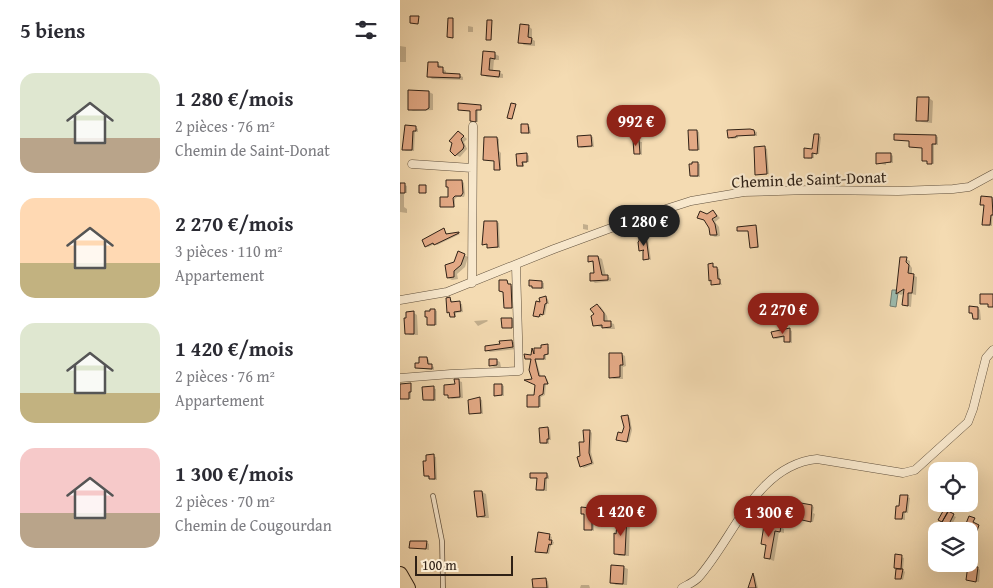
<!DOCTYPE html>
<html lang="fr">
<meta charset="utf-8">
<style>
:root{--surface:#fff;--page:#f2f2f3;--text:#2b2b33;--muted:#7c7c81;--accent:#8f2418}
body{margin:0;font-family:"Gentium Book Plus",serif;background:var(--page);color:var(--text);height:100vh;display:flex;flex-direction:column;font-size:19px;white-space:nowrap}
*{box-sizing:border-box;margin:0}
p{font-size:16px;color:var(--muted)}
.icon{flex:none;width:28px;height:28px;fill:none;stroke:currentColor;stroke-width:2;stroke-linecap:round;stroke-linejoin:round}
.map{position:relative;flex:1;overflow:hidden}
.sheet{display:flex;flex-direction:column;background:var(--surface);width:400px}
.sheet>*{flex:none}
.tools{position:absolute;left:528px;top:462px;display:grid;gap:10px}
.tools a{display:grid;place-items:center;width:50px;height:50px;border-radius:10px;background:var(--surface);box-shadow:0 5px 20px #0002;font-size:25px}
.scale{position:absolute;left:15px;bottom:12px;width:98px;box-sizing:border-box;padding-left:5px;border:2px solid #2f2116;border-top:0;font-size:14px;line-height:18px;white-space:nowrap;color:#2f2116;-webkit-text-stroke:4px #f8e8cd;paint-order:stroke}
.price{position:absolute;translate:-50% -42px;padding:0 11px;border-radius:18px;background:var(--accent);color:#fff;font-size:16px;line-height:32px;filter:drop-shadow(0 1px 2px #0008)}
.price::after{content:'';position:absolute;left:50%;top:30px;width:15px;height:11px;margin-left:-8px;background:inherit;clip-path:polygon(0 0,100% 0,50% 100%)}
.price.active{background:#222;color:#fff}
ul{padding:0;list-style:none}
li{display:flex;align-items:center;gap:15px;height:125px;padding:0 20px}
li span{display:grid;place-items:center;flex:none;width:140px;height:100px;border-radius:15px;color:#555}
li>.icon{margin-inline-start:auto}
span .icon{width:60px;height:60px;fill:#fffc;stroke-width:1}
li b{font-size:21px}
h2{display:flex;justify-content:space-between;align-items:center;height:60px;padding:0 20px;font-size:21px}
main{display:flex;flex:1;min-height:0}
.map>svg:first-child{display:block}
.water{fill:#9cbbae;stroke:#707d71}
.shadow{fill:#0003}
.building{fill:#e3a985;stroke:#2f2116}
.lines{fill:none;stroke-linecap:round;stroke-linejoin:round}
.lane-casing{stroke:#60503d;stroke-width:5.5}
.street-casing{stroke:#60503d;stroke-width:9}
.highway-casing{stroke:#2f2116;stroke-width:16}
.lane{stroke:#f8e8cd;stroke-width:4}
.street{stroke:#f8e8cd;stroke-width:8}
.highway{stroke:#f4dbb2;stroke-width:14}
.labels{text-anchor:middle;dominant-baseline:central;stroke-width:4.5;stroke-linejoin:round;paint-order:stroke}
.street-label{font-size:16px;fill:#2f2116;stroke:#f8e8cd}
</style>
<main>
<section class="sheet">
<h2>5 biens<svg class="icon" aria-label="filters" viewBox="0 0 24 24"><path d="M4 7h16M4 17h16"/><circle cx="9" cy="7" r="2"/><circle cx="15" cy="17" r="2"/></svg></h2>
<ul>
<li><span style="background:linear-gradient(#dfe7d0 65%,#b9a48a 0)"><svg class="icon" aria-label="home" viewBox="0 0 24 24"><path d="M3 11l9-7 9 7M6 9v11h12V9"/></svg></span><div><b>1 280 €/mois</b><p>2 pièces · 76 m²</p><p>Chemin de Saint-Donat</p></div></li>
<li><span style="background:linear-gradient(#ffd9b3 65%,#c2b280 0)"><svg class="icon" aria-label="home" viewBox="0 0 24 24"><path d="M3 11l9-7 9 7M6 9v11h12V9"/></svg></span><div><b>2 270 €/mois</b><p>3 pièces · 110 m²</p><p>Appartement</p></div></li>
<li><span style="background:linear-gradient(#dfe7d0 70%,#c2b280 0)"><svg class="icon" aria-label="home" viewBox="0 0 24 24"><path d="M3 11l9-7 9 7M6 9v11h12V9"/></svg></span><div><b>1 420 €/mois</b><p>2 pièces · 76 m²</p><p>Appartement</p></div></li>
<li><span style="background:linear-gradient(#f6c9c9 65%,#b9a48a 0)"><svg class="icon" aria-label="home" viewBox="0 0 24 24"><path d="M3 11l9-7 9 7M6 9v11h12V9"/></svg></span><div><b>1 300 €/mois</b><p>2 pièces · 70 m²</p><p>Chemin de Cougourdan</p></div></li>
</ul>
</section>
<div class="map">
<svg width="593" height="588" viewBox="0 0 593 588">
<rect width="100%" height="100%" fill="#f4dbb2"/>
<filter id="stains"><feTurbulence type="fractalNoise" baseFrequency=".004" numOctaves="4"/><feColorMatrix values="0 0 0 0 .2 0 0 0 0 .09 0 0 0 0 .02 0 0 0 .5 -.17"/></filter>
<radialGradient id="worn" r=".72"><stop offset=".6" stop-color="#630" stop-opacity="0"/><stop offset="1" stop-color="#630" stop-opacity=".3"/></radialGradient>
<!-- water -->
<path class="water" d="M492 290H496L498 293 496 307 490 306Z"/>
<!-- shadow -->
<path class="shadow" d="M68 26 73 27V32H68Z
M128 26 132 29V39L135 41V46L124 45 120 42Z
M0 46 6 47V62H0Z
M84 53 95 54 99 56V60H94L93 71 103 74V78L87 77 83 75Z
M37 63 41 66V68L46 71V74L59 75 63 77V80L32 79 29 76Z
M29 92 33 94V110L13 111 9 109Z
M529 98 533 101 532 123 522 122 518 120Z
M81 106 82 110H78V122L73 121 72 111 59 110Z
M128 126 130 127 131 134 122 133Z
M15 127 18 129V132H15L14 151H6L3 149 5 140Z
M297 131 299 132 300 150 292 151 290 149Z
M354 131 357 132V136H338V138L332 139 329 137Z
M59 132 67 139 64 142 67 149 60 157 56 155Z
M418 135 421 137 419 154H414V158L408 159 406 157 414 150Z
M191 136 193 137 194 147 181 148 179 146Z
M536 136 538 137V145H534V164L524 160 523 148H512L510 146V141L495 139Z
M97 138 99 139V151L101 153V170L95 169V161L86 160Z
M234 141 242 142V155L235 153Z
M365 148 367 149 369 174 359 175 356 174Z
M127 154 129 156V162L124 163V167L118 166Z
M491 154 493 156V163H486V165L477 163Z
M297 163 300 164V177H293L291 176Z
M62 181 64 183 65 194 64 197H57L55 199V207L41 206 50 199Z
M5 185 7 186V193H4V207L7 209V213L0 212V189Z
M592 198 593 199 592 226H586L583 224 585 205 581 204Z
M313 211 320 218 315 222 319 227 320 236 315 237 311 235 310 227 305 220 307 216Z
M97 222 99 223 100 248H90L88 245 84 244Z
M183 224 188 225V230L183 229Z
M355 226 357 227 359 248H353L351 247 350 231 339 230Z
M44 229 48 235 58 233 60 234 37 245 35 244 28 247 26 246Z
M245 238 248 239 251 260 245 259 244 251 240 250Z
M64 255 68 257 65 267 57 274 58 279 52 280 48 278 55 263Z
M198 257 202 259 206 276 211 278V281L195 283 192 280 195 274 193 263 190 261Z
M506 259 510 261V265L512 268V275L517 277 516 295 512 294 511 307 504 305 505 293 501 295 497 293Z
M313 265 315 268 319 269 320 281 322 285 312 284 310 280Z
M107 281 109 285 112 286 113 308 107 309 105 308Z
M141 282 144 283V289L133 288Z
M50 298 53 303 62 304 63 312 56 313V317L51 316 49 312Z
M146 298 148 299 149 304H147L145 315 142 314 141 317H137Z
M197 305 201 307 207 316 208 322 214 324 215 329H207L194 325Z
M578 308 580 310 581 320H577L570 312Z
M35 310 37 311V325L31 326 29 325Z
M14 313 17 315 18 335H10L6 333Z
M111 319 114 320V328L103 327Z
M74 321 87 320 88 321 78 326Z
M390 330 392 331V343L385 342V337L376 339 374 338 373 333Z
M112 341 115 343 116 349 90 352 86 350 101 346V342Z
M147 346 149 347V355H146V360H136L141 377 147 379 149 384H146L145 395 141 397V407H130L128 406 135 396 136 384 133 380 132 360 126 359 132 356 133 350 135 351Z
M221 354 225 356 226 366 223 367V379H214L210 377Z
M27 358 29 360 30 365 34 367V370L16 368Z
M96 360 100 362 101 367H94L90 365Z
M59 381 62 382 63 398 52 399 46 394Z
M102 385 104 386V396H98L95 395Z
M33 388 36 389V401L24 400Z
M1 390 11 391V399L2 398Z
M80 399 82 400 83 414 70 413Z
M227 416 230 418 232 430 229 442 218 440 222 435Z
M148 428 150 430 151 440H149V444H143L141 442Z
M190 431 192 433 191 452 194 464 184 468 181 466 185 443 184 432Z
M33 456 36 457 37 480H33L25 476 28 462Z
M147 474 149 476V479H147V491H140L138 490V479L131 477Z
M75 492H82L86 494 89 518H82L78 516Z
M507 497 510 498 508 513H505V520L498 519 496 518 500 507Z
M548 504H556L550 514 556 517 551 526 540 519Z
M412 506 414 507 413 513 415 514 413 522 406 521 401 515Z
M190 509 192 510V518L194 519V531L185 529 184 515 182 513Z
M226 515 230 517 229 556H219L215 553 218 535Z
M365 526 381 527 384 529V533L379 532 374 561 365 558 366 546 362 543Z
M150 536 152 537 151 541 154 542 153 545H151L149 554 139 552Z
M26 542 29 544V550L11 547Z
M496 555 504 558 503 570 505 572 503 580 497 578V569L495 568Z
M223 567 228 569 227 585H216L211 582Z
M578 568 580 570 579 582 567 579Z
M354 575 355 576 358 588H349Z
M146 580 148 581 149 588H134Z
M181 585H189L190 588H180Z"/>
<!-- building -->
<path class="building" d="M10 16H19L18 24 10 23Z
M48 18H53V38L47 37Z
M87 20H92L91 40H86Z
M120 24 129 25 128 37 132 38 131 44 118 43Z
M83 51 95 52V59L90 58 89 70 100 71 99 77 81 75Z
M28 62H38V67H43V73L60 74V78L27 77Z
M8 90 29 91V108L26 110H8Z
M517 97H529L528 121H516Z
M58 103 81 105V110H76V122L70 121V111L58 110Z
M111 103 116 104 112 119 107 118Z
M121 124H128L129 133H121Z
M5 125 16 126V131H13L12 150H2Z
M350 129 354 130 355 135 336 136V137L328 138 327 130Z
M288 130H297L298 150H289Z
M58 131 64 136 61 139 64 146 63 149 55 156 50 151 52 143 49 141Z
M414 134H419L417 154 412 153V158H404V148L412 149Z
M494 134 536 135V144H532V164H527V161H522V148L509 147V141L494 140Z
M191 135 192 146 178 147 177 136Z
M84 137H97L100 170H94V161L83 160Z
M233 140H239L240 154H234Z
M365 146 367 174 355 175 354 147Z
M127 153V162H122L123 166H117L116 154Z
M476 153H491V162L476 164Z
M292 162H298V176H290L289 164H292Z
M46 180H62L63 193 61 196H55L53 198 54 207H40V197H48V187H46Z
M0 183H5V193H0Z
M19 185H26V193H19Z
M581 196 592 197 593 215H591L590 225H582L584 205H580Z
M313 210 317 216 312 219 315 224 317 235H310L309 228 304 220 297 218 300 211 307 214Z
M84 221H97L98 247 87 248V244L82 245Z
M356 225 358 247 350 248 348 231H337V227Z
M44 228 46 234 59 232V233L34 245 33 243 25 247 22 240Z
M246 236 249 259 243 260V251L244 250 239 251 238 242 239 241V237Z
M58 251 65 254 61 265 54 271V277L47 278 45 265 54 262Z
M188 256H198L202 275H208V280L190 281V273H194L193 261 188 262Z
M500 257H507L506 262 509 265 508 273 514 274 512 293H508V306L502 305 504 289 496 294Z
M313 263V267H317L318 279H320V284L311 285V280L309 281 308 264Z
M99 280H107L108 284H111L112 308H104L103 292 99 291Z
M129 280 142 281V288H132V286H129Z
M580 294H593V307H588V304H580Z
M146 296 147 303 145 304 143 315 140 314 139 317 133 316 136 301 140 302 139 298Z
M50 297 51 302 60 301 61 311 54 312 55 317H50L49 312 47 313 46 298Z
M197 304 204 313V321H211V327L202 328V325L193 326 191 316 194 314 190 309Z
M569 306 578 307V319H573L572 313H569Z
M30 309H35V325H27V317H25V311H30Z
M14 311V334H5L4 318H6V312Z
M101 318H112V328H102Z
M390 328V342H384V336L373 338 371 332Z
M112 340 113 347 85 351V346L100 344 99 341Z
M148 344V354L144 355V359H135L139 376H145L148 384H144L143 394 139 396V407H127V395H134L135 385 124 380 132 379 129 370 131 359H125L124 354 131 355 132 348 134 354V348H141V345Z
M209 353H222L223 365H220V377L209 378Z
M19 357H27L28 364H32V369L15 368V363H19Z
M89 359H97V365L89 366Z
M54 379H59L60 397 48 398V395H44V385L55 384Z
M11 383V392H9V399H0V384Z
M94 384H102V395L94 396Z
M34 386V400H23L22 387Z
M80 397 81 413 69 414 68 400Z
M228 415 230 428 227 442 216 440 218 432 222 433 224 427 221 416Z
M148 427 149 439H147V443H140L139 428Z
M183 430H190L189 453 192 463 180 467 177 457 180 456 179 442H184Z
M34 454 35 479H29V476H24L23 461H26V455Z
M130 473H147V478H145L144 490H136L137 478H130Z
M74 491H82L85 516 77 517Z
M500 495H508L506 512H503L502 519H495L496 506H499Z
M401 503 412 505 411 522 402 520 403 516H399Z
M547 504H553L542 522 538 520Z
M181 507 190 508V517H192V530H184V514H181Z
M548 511 554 514 548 526 542 522Z
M222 513H227L225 555 214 554V533L216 534 217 524H221Z
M569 516 575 518 573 522 579 525 577 531 565 526Z
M372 524 381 526 380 532 375 531 370 559 364 558 366 545 361 544 364 525Z
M138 532 150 534 149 540H152L151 545 149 544 147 553 135 552Z
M10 541H27L26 549 9 548Z
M495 554 502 555 501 569 494 568Z
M211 565 224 566 223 584 210 583Z
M568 565 578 567 576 582 566 580Z
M496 569H503L501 579H495Z
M353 573 356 588H348Z
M146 578 147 588H133L132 579Z"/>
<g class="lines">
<!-- lane casing -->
<g class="lane-casing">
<path id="lane" d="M33 496 42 541 43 588"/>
</g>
<!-- street casing -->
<g class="street-casing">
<path id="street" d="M12 164 72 168
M72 283 73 126
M0 300 47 292 154 249 241 217 291 201 344 192 409 190 498 191 553 189 569 187 593 174
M0 378 51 374 119 371 116 266
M282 588C287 585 294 582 298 578 334 538 356 465 417 459L503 473 515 470 568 422 573 409 586 358 593 350"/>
</g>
<!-- highway casing -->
<g class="highway-casing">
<path id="highway" d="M0 574 8 588"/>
</g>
<!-- lane -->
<use href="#lane" class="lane"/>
<!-- street -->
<use href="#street" class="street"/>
<!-- highway -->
<use href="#highway" class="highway"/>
</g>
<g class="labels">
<!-- street labels -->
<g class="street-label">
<text transform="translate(409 179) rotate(-2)">Chemin de Saint-Donat</text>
</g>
</g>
<rect width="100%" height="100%" filter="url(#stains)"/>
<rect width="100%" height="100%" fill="url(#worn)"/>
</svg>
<div class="tools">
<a><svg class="icon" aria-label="locate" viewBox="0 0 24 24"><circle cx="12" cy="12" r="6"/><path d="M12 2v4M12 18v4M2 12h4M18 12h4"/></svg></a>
<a><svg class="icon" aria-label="layers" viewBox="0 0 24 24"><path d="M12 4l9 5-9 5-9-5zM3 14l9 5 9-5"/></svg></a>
</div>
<div class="scale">100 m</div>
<b class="price" style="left:236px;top:147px">992 €</b>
<b class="price active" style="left:244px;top:247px">1 280 €</b>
<b class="price" style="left:383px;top:335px">2 270 €</b>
<b class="price" style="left:221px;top:537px">1 420 €</b>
<b class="price" style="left:369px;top:538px">1 300 €</b>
</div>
</main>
